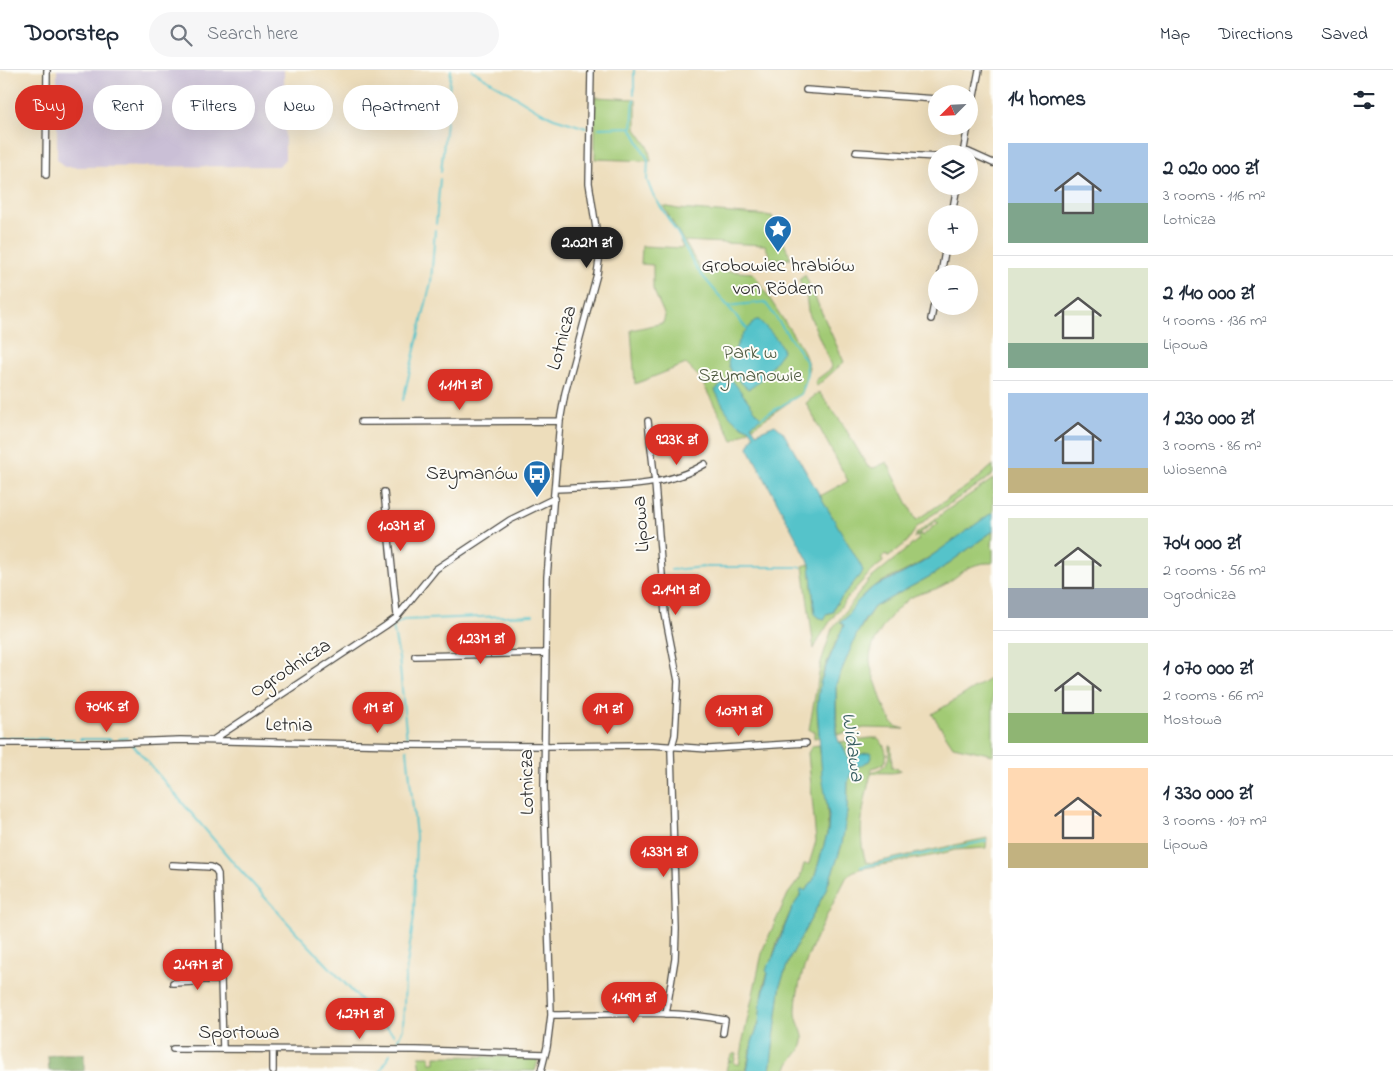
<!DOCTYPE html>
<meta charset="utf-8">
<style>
:root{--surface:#fff;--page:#f6f6f7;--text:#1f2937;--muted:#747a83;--line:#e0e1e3;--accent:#d93025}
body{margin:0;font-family:"Indie Flower",sans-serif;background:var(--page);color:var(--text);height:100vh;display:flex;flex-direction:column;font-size:19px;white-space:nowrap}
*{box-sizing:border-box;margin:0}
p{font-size:16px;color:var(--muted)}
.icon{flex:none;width:28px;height:28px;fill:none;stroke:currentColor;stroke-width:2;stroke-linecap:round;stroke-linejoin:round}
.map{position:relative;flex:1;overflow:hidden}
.details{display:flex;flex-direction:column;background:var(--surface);width:400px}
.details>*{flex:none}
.top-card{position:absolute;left:15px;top:15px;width:475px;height:45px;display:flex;gap:10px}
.needle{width:32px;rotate:246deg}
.tools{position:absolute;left:928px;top:15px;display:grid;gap:10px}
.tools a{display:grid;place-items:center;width:50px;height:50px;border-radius:50%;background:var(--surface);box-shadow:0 5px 20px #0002;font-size:25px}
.price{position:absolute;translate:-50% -42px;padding:0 11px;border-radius:18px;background:var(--accent);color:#fff;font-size:16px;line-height:32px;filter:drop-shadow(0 1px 2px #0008)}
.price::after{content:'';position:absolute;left:50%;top:30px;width:15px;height:11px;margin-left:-8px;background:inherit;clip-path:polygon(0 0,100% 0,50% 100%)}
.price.active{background:#222;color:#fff}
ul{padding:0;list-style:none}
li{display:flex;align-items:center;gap:15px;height:125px;padding:0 15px}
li+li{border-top:1px solid var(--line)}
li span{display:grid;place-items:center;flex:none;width:140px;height:100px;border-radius:0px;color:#555}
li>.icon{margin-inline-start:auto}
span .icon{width:60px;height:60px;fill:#fffc;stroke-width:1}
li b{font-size:21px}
h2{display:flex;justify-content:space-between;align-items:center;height:60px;padding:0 15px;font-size:21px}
.tag{padding:0 18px;border-radius:22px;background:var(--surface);box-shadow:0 5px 20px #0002;font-size:18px;line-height:45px}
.tag.active{background:var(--accent);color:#fff}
header{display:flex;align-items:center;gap:30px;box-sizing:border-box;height:70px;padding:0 25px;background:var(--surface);border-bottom:1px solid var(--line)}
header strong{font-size:24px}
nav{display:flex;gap:28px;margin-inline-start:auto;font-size:18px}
.search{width:350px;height:45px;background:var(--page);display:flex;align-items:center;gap:12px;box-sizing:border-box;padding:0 18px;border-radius:28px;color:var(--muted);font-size:19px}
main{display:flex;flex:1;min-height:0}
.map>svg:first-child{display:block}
.industrial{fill:#cabfd6}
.green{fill:#a2ca75;stroke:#667a50}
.forest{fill:#81ae66;stroke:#566c48}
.water{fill:#55c3ca;stroke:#40777a}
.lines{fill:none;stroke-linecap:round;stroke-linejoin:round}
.stream{stroke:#55c3ca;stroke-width:2}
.street-casing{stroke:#484641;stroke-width:8}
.street{stroke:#fff;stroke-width:5.5}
.labels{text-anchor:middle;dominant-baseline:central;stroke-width:4;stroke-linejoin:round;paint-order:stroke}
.poi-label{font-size:20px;fill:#2b2b2b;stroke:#fdfcf7}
.street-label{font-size:20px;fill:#2b2b2b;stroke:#fdfcf7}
.park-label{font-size:20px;fill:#4f5b41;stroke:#fdfcf7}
.water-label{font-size:21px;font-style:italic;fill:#3a6063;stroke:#fdfcf7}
</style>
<header>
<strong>Doorstep</strong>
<div class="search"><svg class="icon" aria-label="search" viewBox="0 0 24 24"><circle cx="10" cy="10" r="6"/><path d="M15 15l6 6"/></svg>Search here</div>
<nav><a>Map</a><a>Directions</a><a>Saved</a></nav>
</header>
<main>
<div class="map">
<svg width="993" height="1001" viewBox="0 0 993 1001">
<rect width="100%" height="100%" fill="#fdfcf7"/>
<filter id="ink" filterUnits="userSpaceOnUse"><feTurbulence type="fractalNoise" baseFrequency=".02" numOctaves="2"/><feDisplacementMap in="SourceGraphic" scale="10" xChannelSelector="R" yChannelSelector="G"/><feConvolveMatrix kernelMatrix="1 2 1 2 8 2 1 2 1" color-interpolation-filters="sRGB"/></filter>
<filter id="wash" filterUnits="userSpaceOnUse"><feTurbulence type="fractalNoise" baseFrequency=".0096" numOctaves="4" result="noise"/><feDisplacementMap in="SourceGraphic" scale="20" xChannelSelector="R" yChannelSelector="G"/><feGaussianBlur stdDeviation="1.12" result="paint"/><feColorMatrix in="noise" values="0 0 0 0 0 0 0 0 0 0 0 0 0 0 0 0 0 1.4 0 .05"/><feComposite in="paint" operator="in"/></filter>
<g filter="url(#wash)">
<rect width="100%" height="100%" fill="#edddbb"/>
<!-- industrial -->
<path class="industrial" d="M57 0H284L285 89 279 96 64 97 57 89Z"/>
<!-- green -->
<path class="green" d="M595 27 636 29V59L648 76 651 91 595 89Z
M663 136 678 139 772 146 791 189H771L765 175 684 171 700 199 753 203 803 280 809 297 802 323 733 371 700 308 686 294 635 314 631 260 663 253 665 246 653 219V195L641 194 642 176 683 178 680 171 683 170Z
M805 205 844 292 817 316 815 314 816 310 832 298 808 241 806 225 799 210Z
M819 322 842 353 868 397 874 398 887 392 916 450 975 411 993 395V404L986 410 929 447 917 457 907 472 890 486 888 487 886 484 882 487 883 492C860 509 826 553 814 579L803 496 810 494 815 545 825 549 826 544 833 542 834 537 862 501 820 426 848 411 806 333Z
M993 409V442C967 461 941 481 913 497 900 505 884 509 872 518 859 527 853 544 840 552L844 555C836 574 825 593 820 613 816 631 818 649 819 667L814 668V661L809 660 821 592 832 559 869 510 919 469 917 467 921 464 922 466 938 453 936 451 914 468 916 464 947 440Z
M993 461 992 477 993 479V492L992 493C969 492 962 504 944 515 933 522 916 522 906 531 892 542 870 571 870 589 870 600 876 611 879 622 883 634 887 647 895 656L905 659 864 658 837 665 836 614 856 565 874 537 934 504Z
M993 607V685L953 676 932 644Z
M871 668H878C884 673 890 688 883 694 880 696 875 697 871 698V702C887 698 890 692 889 675L891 676 892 698 899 699 900 701C892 705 881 701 871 704 864 732 856 764 866 792L872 793 987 768 986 778 955 780 936 785 859 799 852 802 846 808C826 849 798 893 796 939 795 953 805 961 803 972 801 984 789 989 786 1001H770L781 912 789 890 825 822 836 793 842 774 847 742 848 711 853 699 871 690 867 683 856 687 848 688 839 672Z
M819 675 827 728 828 761 814 809 792 838 777 873 764 915 759 953 752 972 746 1001H726L728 992 731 991 728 990 733 984 736 983 734 993 739 995 743 975 742 974 763 879 788 824 800 808 804 794H809L816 771 808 683 812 676Z
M419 986H430V993H435V986L535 987 538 991 535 1001H421Z"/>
<!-- forest -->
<path class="forest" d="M62 984H84V1001H49L48 986Z"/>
<!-- water -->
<path class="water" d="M756 250H759C767 259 779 269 783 281 776 290 759 316 748 319 741 313 729 302 728 292L743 264Z
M732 310 761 348 751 355 756 363 775 355 783 362 861 496 863 501 834 537 833 542 826 544 825 549 820 548 815 545 810 494 748 377 754 365 749 358 744 357C740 354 737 353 734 350 728 346 718 327 715 320L726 311Z
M993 442V461L934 504 874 537 864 551 856 566 836 614V663L839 672 842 674 848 688C856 687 864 682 871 683L872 687 871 690 853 699 848 711 847 742 842 774 836 793 825 822 789 890 781 912 770 1001H747L752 972 759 953 761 932 768 903 766 901 768 895 771 892 792 838 800 826V821L803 819 805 821 814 809 828 761 829 746 822 706 817 638 820 613 827 594 844 555 840 552 845 549 857 532 873 517 902 504 923 492Z"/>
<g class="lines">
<!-- stream -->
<path class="stream" d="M472 0 537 40 554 48 586 58
M634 24V0
M634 29 632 59 648 90 647 110 652 123 678 164 696 198 747 259
M599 58 632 57
M441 102 451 0
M436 154 440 109
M728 236 765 232 806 291 807 302 805 314 801 324 761 348
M403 330 431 212 435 160
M671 500 705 497H801
M0 668 54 669
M59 669H74
M80 669H111
M119 669 127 668
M407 671 399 588 393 556 403 550 533 545
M133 675 233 792 297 863 394 965
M861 797 986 771
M395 976 403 958 405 909 414 846 416 766 407 680
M381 1001 390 984"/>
</g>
</g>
<g filter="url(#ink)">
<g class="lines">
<!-- street casing -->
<g class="street-casing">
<path id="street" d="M806 20 936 29
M969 52 979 0
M964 80 993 93
M856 82 936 87
M963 84 968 56
M46 105 47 0
M952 144 957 116
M941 204 946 176
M931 249 936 224
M648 351 655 413 665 544 678 611 675 665 671 680 676 859 675 889 666 944
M361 352 560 351
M555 419C604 416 663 420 705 394
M384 422 397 545
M415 586 546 583
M213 670 385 556 396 548 436 499 510 450 555 428
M0 673H101L180 670 402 675 543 676 650 675 709 679 806 673
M172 795 211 797 216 800 218 804 223 979
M173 913 194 912 197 910H221
M551 945C608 945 668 939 725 950L723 963
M173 979 416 980 545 984
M273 980V1001
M541 1001 547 977 551 945 544 717 547 507 560 351 565 323 597 204 600 184 589 113 591 0"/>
</g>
<!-- street -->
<use href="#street" class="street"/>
</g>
</g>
<!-- icons -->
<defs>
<g id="sight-pin" transform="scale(1.4375)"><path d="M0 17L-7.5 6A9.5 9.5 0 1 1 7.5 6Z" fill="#1f6fb2" stroke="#fdfcf7"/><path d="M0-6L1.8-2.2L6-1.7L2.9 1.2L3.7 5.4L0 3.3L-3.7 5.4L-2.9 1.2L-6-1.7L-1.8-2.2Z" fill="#fff"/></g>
<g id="bus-pin" transform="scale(1.4375)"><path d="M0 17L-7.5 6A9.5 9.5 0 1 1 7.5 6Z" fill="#1f6fb2" stroke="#fdfcf7"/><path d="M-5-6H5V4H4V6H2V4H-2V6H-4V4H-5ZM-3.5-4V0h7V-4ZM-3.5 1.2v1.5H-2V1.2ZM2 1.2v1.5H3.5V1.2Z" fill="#fff"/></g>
</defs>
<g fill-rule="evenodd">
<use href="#sight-pin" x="778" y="159"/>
<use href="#bus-pin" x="537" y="404"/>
</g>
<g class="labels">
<!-- poi labels -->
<g class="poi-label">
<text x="778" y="196">Grobowiec hrabiów<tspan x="778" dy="23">von Rödern</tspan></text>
<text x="518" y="404" text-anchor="end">Szymanów</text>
</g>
<!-- street labels -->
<g class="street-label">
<text transform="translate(563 268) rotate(-75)">Lotnicza</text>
<text transform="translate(642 454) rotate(-94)">Lipowa</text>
<text transform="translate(291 599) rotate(-33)">Ogrodnicza</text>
<text transform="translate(289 656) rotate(1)">Letnia</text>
<text transform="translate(528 712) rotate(-91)">Lotnicza</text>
<text x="239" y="963">Sportowa</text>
</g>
<!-- park labels -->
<g class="park-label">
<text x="750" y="283">Park w<tspan x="750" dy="23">Szymanowie</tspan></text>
</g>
<!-- water labels -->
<g class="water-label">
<text transform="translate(852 677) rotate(82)">Widawa</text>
</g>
</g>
</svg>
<div class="tools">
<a><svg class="needle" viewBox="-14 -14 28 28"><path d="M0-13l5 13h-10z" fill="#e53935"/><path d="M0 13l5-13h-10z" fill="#747a83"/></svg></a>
<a><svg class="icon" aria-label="layers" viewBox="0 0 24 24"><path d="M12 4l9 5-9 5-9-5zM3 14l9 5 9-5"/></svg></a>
<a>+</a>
<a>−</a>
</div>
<b class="price active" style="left:587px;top:199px">2.02M zł</b>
<b class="price" style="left:460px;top:341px">1.11M zł</b>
<b class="price" style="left:677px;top:396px">923K zł</b>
<b class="price" style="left:401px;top:482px">1.03M zł</b>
<b class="price" style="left:676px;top:546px">2.14M zł</b>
<b class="price" style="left:481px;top:595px">1.23M zł</b>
<b class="price" style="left:107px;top:663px">704K zł</b>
<b class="price" style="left:378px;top:664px">1M zł</b>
<b class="price" style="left:608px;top:665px">1M zł</b>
<b class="price" style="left:739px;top:667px">1.07M zł</b>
<b class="price" style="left:664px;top:808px">1.33M zł</b>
<b class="price" style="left:198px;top:921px">2.47M zł</b>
<b class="price" style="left:634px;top:954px">1.49M zł</b>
<b class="price" style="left:360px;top:970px">1.27M zł</b>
<div class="top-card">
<a class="tag active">Buy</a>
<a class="tag">Rent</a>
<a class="tag">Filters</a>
<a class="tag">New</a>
<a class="tag">Apartment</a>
</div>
</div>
<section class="details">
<h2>14 homes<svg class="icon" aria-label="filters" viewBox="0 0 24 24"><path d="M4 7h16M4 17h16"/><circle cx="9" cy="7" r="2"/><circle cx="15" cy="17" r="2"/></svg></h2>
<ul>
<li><span style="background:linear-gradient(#a9c7e8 60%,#7fa58c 0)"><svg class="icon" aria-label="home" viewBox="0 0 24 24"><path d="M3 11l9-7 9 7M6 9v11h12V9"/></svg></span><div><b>2 020 000 zł</b><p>3 rooms · 116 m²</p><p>Lotnicza</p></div></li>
<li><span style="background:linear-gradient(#dfe7d0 75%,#7fa58c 0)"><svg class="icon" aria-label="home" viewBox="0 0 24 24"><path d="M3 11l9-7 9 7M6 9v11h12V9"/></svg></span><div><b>2 140 000 zł</b><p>4 rooms · 136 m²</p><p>Lipowa</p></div></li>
<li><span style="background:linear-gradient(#a9c7e8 75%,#c2b280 0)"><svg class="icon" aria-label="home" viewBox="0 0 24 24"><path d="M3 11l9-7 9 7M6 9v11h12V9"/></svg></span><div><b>1 230 000 zł</b><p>3 rooms · 86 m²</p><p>Wiosenna</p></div></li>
<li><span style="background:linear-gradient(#dfe7d0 70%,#9aa5b1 0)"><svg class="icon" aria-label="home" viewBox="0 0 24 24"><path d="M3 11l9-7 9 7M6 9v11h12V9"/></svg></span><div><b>704 000 zł</b><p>2 rooms · 56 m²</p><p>Ogrodnicza</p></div></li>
<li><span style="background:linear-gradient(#dfe7d0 70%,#8fb573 0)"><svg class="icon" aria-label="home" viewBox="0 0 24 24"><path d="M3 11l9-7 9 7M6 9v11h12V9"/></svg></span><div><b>1 070 000 zł</b><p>2 rooms · 66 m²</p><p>Mostowa</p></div></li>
<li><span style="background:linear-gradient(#ffd9b3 75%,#c2b280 0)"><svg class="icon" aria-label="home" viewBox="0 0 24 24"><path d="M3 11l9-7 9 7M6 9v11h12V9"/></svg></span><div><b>1 330 000 zł</b><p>3 rooms · 107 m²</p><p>Lipowa</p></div></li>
</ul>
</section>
</main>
